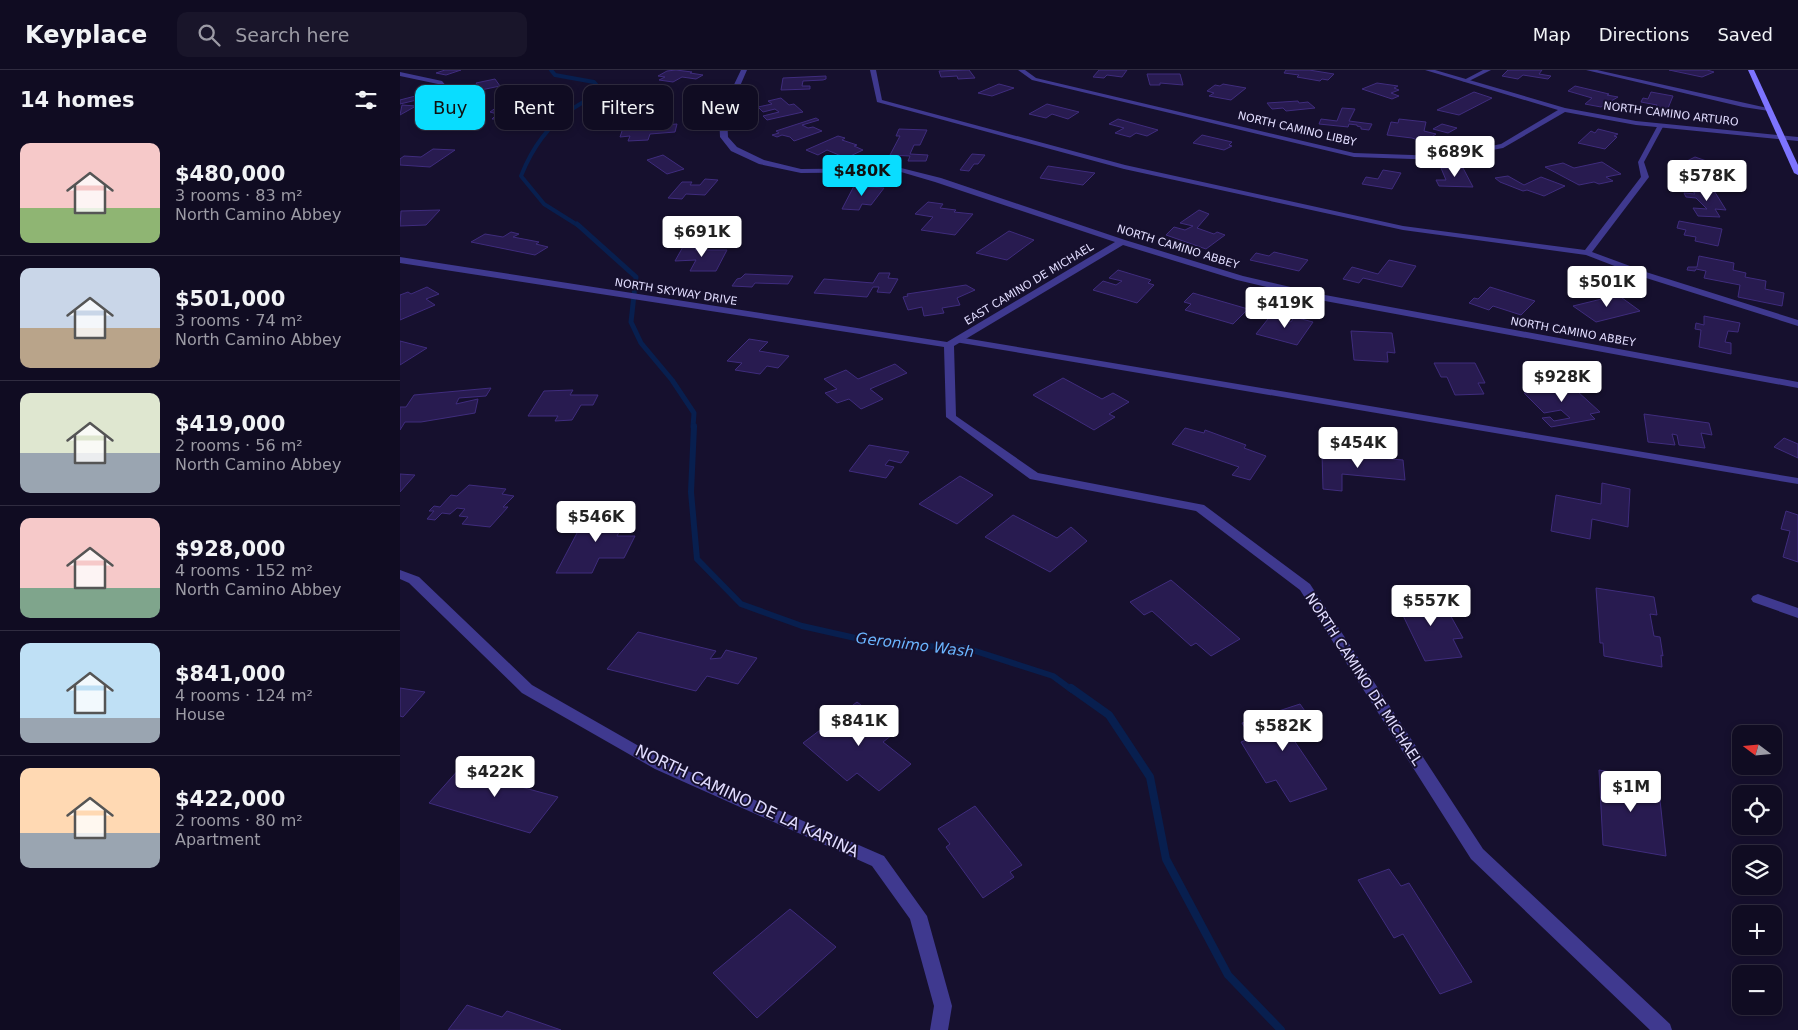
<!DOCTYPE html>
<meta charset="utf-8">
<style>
:root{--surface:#100c22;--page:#19152a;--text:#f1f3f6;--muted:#9c9ba5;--line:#302c40;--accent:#09ddff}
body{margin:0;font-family:"DejaVu Sans",sans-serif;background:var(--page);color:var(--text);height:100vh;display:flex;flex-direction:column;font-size:19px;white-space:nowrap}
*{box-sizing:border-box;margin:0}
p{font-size:16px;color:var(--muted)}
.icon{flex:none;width:28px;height:28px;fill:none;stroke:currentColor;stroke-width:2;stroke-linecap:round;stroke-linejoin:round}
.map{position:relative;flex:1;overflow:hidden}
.side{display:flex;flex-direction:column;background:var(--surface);width:400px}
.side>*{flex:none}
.top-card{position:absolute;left:15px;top:15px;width:475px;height:45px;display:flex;gap:10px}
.needle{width:32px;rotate:286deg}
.buttons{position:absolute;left:1332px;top:655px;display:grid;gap:10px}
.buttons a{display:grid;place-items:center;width:50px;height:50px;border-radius:10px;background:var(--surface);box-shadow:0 2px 8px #0003,0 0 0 1px var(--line);font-size:25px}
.price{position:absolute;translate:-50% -42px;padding:0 11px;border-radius:5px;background:#fff;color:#222;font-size:16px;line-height:32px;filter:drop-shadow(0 1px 2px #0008)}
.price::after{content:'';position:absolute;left:50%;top:30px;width:15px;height:11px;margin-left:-8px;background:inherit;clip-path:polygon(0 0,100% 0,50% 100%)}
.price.selected{background:var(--accent);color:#111}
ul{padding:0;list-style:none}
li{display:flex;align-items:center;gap:15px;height:125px;padding:0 20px}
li+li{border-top:1px solid var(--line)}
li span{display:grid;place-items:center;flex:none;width:140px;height:100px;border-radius:10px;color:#555}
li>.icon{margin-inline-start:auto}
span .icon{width:60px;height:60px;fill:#fffc;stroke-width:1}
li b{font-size:21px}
h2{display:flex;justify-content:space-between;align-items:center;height:60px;padding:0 20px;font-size:21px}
.tag{padding:0 18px;border-radius:10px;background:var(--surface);box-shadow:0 2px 8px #0003,0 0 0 1px var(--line);font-size:18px;line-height:45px}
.tag.selected{background:var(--accent);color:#111}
header{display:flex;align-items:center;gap:30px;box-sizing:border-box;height:70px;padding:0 25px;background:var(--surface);border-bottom:1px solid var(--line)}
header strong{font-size:24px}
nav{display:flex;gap:28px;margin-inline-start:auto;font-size:18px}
.search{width:350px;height:45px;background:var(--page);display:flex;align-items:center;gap:12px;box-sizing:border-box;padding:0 18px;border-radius:10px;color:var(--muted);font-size:19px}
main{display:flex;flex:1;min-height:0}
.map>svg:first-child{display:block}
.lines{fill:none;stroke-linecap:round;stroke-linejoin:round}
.stream-far3{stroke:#081f4f;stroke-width:4}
.stream-far2{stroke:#081f4f;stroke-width:5}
.stream-far1{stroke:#081f4f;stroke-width:6}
.stream{stroke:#081f4f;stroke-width:8}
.building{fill:#281b50;stroke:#3f2c7d}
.lane{fill:#3f398f;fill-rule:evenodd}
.street{fill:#3f398f;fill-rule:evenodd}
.secondary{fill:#7d74ff;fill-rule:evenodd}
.labels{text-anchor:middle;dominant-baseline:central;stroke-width:4;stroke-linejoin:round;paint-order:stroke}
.far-street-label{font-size:11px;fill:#e2ddff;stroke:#16102e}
.street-label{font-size:14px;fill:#e2ddff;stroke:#16102e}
.water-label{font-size:15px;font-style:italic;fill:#6bb5ff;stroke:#16102e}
.near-street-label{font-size:16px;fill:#e2ddff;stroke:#16102e}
</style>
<header>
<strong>Keyplace</strong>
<div class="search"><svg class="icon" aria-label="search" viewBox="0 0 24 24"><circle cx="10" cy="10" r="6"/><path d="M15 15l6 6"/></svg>Search here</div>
<nav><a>Map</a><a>Directions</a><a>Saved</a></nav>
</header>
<main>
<section class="side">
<h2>14 homes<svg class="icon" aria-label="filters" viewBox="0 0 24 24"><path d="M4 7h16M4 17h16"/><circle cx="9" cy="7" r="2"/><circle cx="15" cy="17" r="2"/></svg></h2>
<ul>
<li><span style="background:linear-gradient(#f6c9c9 65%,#8fb573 0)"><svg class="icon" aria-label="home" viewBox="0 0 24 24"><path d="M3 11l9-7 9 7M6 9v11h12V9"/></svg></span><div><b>$480,000</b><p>3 rooms · 83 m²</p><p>North Camino Abbey</p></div></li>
<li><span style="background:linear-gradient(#c9d6e8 60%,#b9a48a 0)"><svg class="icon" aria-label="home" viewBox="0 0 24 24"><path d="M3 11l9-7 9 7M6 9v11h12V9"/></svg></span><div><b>$501,000</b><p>3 rooms · 74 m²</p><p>North Camino Abbey</p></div></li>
<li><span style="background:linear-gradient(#dfe7d0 60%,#9aa5b1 0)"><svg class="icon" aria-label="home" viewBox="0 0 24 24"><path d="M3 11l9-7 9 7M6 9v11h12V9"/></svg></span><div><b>$419,000</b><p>2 rooms · 56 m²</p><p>North Camino Abbey</p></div></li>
<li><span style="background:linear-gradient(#f6c9c9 70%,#7fa58c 0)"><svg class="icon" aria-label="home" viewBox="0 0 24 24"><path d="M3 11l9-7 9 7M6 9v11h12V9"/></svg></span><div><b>$928,000</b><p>4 rooms · 152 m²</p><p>North Camino Abbey</p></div></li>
<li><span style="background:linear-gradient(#bfe0f5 75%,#9aa5b1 0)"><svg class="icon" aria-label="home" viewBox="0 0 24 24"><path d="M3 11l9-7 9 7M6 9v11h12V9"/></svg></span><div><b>$841,000</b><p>4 rooms · 124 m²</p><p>House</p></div></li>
<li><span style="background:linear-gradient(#ffd9b3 65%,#9aa5b1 0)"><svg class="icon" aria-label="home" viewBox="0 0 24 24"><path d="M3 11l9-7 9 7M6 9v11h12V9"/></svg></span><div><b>$422,000</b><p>2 rooms · 80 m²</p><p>Apartment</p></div></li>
</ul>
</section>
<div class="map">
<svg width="1398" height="960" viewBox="0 0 1398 960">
<rect width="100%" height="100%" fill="#16102e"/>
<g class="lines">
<!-- stream-far3 -->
<path class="stream-far3" d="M151 0 155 5 194 12 200 19C192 28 181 33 172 39 147 56 132 78 121 106L144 134 179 156"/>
<!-- stream-far2 -->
<path class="stream-far2" d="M177 154 236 207 231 252 241 273 272 310 294 343 293 357"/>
<!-- stream-far1 -->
<path class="stream-far1" d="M294 356 291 422 297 489 341 534 402 556 482 574 566 578 653 606 672 620"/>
<!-- stream -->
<path class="stream" d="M671 618 709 645 750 707 766 789 828 905 881 960"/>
</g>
<!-- building -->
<path class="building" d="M45 0H61L46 5 36 3Z
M276 0 292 2 290 3 303 5 296 9 282 7 273 12 259 10 265 7 258 6 267 1Z
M569 0 575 8 558 9 557 6 541 7 539 1Z
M699 0H727L722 7 707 5 704 8 693 7Z
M886 0H909L934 4 928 10 922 9 920 11 897 7 899 5 884 3Z
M1108 0H1142L1139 4 1151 6 1148 9 1123 5 1118 9 1102 6Z
M1269 0H1307L1314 2 1302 7Z
M747 4H780L783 15 760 13V15H750Z
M426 6V9L423 10 403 11 402 16H410V19L381 20 383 8Z
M95 9 100 16 81 20 76 13Z
M977 13 998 16 994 18 999 20 991 23 999 26 992 29 962 19Z
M599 14 614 18 592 26 578 23Z
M823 14 846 18 831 30 809 26 814 23 807 21 815 15 820 16Z
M1175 16 1209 24 1207 25 1218 27 1201 37 1185 34 1192 28 1168 21Z
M1074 22 1092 28 1059 45 1037 40Z
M1251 22 1273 26 1266 43 1254 41 1257 35 1241 32 1243 28 1248 29Z
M23 24 29 27 0 34V30Z
M139 28 133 35H125L119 41H109L107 42H112L105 49H92L97 44 90 42 108 29Z
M381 28 389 35 394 34 403 42 367 50 363 46 379 42 375 39 363 42 358 37 372 34 368 31Z
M898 31 899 33 908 32 915 38 886 41 883 38 872 39 867 33Z
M268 34 266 42 248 43 245 49H228L235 36Z
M647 34 679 42 668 49 652 44 646 48 629 44Z
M2 35 16 36 0 45Z
M942 38 955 39 949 51 972 54 969 60 961 59V57L957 56V55L949 54 948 57 919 54 921 49 937 51Z
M416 48 419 50 402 55 408 58 413 57 422 61 394 71 390 67 382 65 377 67 372 65 379 63 376 61Z
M718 49 758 60 747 66 736 63 730 67 715 63 724 58 709 54Z
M999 49 1026 52 1024 61 1036 64 1024 72 1012 68 987 65 991 52 998 53Z
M277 54 275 62 250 64 248 70 228 71 230 66 220 67 223 58Z
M1042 54 1057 58 1048 63 1033 59Z
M499 59 527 60 520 75H514L510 84 528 85 526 91H508L510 86 490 85 500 66H496Z
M1198 59 1218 64 1214 66 1217 67 1205 79 1178 73 1191 61 1195 63Z
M802 65 832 72 829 75 832 76 824 80 793 73Z
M438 66 445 68 442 70 457 75 454 76 463 80 446 88 427 80 418 85 406 80Z
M33 79 55 80 30 97 0 95V89L4 86 21 87Z
M572 84 585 85 578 94H574L569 101 560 100Z
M263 85 284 99 267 104 247 90Z
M1295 87 1315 94 1311 96 1318 99 1321 97 1337 102 1325 108 1318 105 1313 108 1279 95Z
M1202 92 1221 104 1206 107 1213 111 1199 114 1194 112 1179 115 1145 97 1163 93 1174 98Z
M648 96 695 103 683 115 640 108Z
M1041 98H1063L1073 117 1039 116 1036 110H1046Z
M983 100 1001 103 992 119 962 114 966 107 978 109Z
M1108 106 1124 115 1141 107 1165 116 1144 126 1127 120 1123 121 1100 112 1095 108Z
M305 109 318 110 305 125 286 124 282 129 268 128 282 112H292L290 115H300Z
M454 116 484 118 471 135 462 134 459 140 442 139Z
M1291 118 1313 119 1326 140 1315 139 1320 147 1298 146 1293 138 1307 139 1296 128 1286 127 1284 123 1295 124Z
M528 132 543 134 540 138 556 140 554 142 573 144 555 165 521 160 533 147 515 144Z
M40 140 26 155 0 156 1 141Z
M799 140 809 144 797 158 814 164 817 162 825 165 806 179 766 165 774 157 785 160 793 156 780 153Z
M1279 151 1322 159 1318 176 1295 171 1296 167 1284 165 1286 160 1277 158Z
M609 161 634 170 607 190 576 183Z
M111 162 119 164 113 167 139 172 136 174 148 177 135 185 71 172 85 164 103 167Z
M284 175H298L295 180H327L316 201H290L296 190 275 191Z
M874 182 908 190 899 201 850 190 856 183 869 186Z
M1299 186 1334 193 1333 200 1346 203 1345 207 1366 211 1365 219 1384 223 1382 236 1338 227 1340 215 1304 208 1306 201 1296 199 1295 201 1287 200 1288 197H1297Z
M989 190 1016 196 1002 217 963 208 959 213 943 209 952 197 978 204Z
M718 200 751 210 748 213 754 215 737 233 693 220 703 211 716 215 722 211 709 208Z
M479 203H490L488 208 498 209 490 223 477 222 479 217H473L467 227 414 223 424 209 473 213Z
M345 204 393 206 388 214 355 213 352 217 332 216 337 209 341 208Z
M566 215 575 220 557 228 560 235 542 238 544 243 524 246 522 237 508 240 503 227 508 226 507 224Z
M27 217 39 224 26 229 35 235 0 250V225L8 222 11 224Z
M1090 217 1135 231 1121 245 1093 236 1089 240 1069 233 1074 228 1078 229Z
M793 223 848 239 833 254 785 240 791 234 784 232Z
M1218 225 1240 241 1196 252 1173 236Z
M872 244 891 252 894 247 913 252 897 275 856 264Z
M1304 246 1340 253 1338 262 1328 261 1325 272 1331 273V284L1299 277 1301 260 1295 259 1296 253 1304 255Z
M951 261 992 263 995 283 987 282 988 292 954 290Z
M349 269 368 272 359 281 389 286 378 298 367 296 360 304 335 300 342 293 327 291Z
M0 271 27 278 0 295Z
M1034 293H1075L1085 313H1078L1084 324 1055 325 1047 307H1041Z
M495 294 507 303 470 319 483 329 461 339 449 329 437 333 425 323 437 319 424 309 446 300 458 309Z
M663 308 702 329 713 323 729 332 709 344 715 347 694 360 633 325Z
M1166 311 1200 342 1190 344 1195 349 1151 357 1142 348 1150 347 1154 351 1170 348 1161 340 1144 343 1124 323 1135 321 1131 317Z
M91 318 86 326 59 328 56 334 78 329 75 343 21 352H5L0 360V337H6L14 325Z
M173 320 170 325H198L193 335H181L172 350 155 351 158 346H128L144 321Z
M1244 344 1309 353 1312 365 1301 363 1305 378 1279 375 1277 365 1272 364 1275 375 1248 372Z
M785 358 804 363 805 360 846 375 844 378 866 386 850 410 832 405 839 397 772 374Z
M1384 368 1398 374V388L1374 377Z
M469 375 509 382 501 393 489 390 485 395 494 397 486 408 449 401Z
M922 383 1003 390 1005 410 942 404V421L923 419Z
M0 404 15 405 0 422Z
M560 406 593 425 557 454 519 434Z
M1202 413 1230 419 1228 457 1192 449 1190 469 1151 461 1156 425 1201 434Z
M69 415 106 419 102 424 114 426 103 437H108L90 457 62 454 68 447 59 446 65 439 57 438 50 444 42 443 35 450 27 449 34 441H29L34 436 40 437 51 425 57 426Z
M1386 441 1398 445V492L1383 487 1390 461 1381 459Z
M187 444H228L217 466H235L224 488H199L192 503H156Z
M613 445 657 468 671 457 687 471 650 502 585 467Z
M771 510 840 569 811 586 796 573 791 576 752 541 744 545 730 532Z
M1196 518 1254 527 1257 545 1250 544 1254 566 1260 567 1263 586 1261 585 1262 597 1204 586 1203 573H1200Z
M1039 525 1063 568 1053 569 1062 587 1025 591 995 529Z
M238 562 316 581 310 589 321 588 326 580 357 588 338 614 307 606 296 621 207 599Z
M0 618 25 622 3 647 0 646Z
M457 632 496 662 483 672 511 694 479 721 457 703 447 711 403 673Z
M900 634 914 654 889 663 927 719 890 732 876 710 866 713 841 672 851 668 842 653Z
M101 697 130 705 121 717 158 727 130 763 29 733 60 698 92 707Z
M1199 700 1258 711 1266 786 1203 775Z
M575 736 622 795 610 802 614 807 583 828 546 777 550 774 538 759Z
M989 799 1001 816 1009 813 1072 912 1040 924 1003 864 994 868 958 810Z
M390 839 436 877 357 948 313 903Z
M67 935 102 947 107 941 161 960H48Z"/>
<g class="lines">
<!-- lane -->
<path class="lane" d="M470 0H476L482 30 725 95 1003 156 1185 180 1241 107 1238 92 1258 55 1263 54 1264 55 1244 92 1249 107 1192 182 1249 203 1398 250V256L1243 207 1186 185 1003 160 724 99 477 32Z
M1083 0H1091L1067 12 1062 11Z
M1186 0H1197L1372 39 1369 41 1343 37Z
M558 267 1398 408V414L555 272V268Z"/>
<!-- street -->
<path class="street" d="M341 0H347L327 46 328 67 337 77 364 90 401 99 501 98 541 108 725 170 843 206 925 225 1398 312V318L925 231 837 210 723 175 554 276 556 346 638 403 804 435 910 514 1083 779 1270 954 1272 960H1250L1071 789 900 520 796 441 630 409 546 347 544 277 0 193V187L547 272 715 172 535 112 501 102 401 103 359 94 331 81 320 67 319 46Z
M618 0H625L636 8 954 83 1041 86 1101 74 1158 40 1025 0H1035L1165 38 1236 51 1398 67V71L1236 55 1165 42 1103 78 1041 90 954 87 632 10Z
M0 2 42 11 59 31 60 32 42 58 35 56 53 32 38 14 0 6Z
M0 500 19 507 132 615 265 691 484 786 527 846 552 936 548 960H530L534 936 510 849 472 796 255 699 122 623 9 513 0 509Z
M1358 524 1398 538V548L1353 532 1351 529 1353 526Z"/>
<!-- secondary -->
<path class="secondary" d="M1348 0H1354L1398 95V105L1394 103Z"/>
</g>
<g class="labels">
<!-- far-street labels -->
<g class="far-street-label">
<text transform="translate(1271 44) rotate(7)">NORTH CAMINO ARTURO</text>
<text transform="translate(897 59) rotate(13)">NORTH CAMINO LIBBY</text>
<text transform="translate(778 177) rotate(17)">NORTH CAMINO ABBEY</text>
<text transform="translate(629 214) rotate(-31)">EAST CAMINO DE MICHAEL</text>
<text transform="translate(276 222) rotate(9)">NORTH SKYWAY DRIVE</text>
<text transform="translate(1173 262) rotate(10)">NORTH CAMINO ABBEY</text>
</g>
<!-- street labels -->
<g class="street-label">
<text transform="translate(964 609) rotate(57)">NORTH CAMINO DE MICHAEL</text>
</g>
<!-- water labels -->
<g class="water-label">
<text transform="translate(515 575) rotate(7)">Geronimo Wash</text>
</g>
<!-- near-street labels -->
<g class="near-street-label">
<text transform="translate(347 731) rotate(25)">NORTH CAMINO DE LA KARINA</text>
</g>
</g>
</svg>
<div class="buttons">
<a><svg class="needle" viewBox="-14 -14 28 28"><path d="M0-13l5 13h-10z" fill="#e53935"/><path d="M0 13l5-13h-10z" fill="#9c9ba5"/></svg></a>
<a><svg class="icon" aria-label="locate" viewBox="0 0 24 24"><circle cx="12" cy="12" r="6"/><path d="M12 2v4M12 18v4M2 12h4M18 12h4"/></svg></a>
<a><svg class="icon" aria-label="layers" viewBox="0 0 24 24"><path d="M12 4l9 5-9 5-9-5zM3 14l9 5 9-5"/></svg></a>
<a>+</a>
<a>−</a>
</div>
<b class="price" style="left:1055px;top:108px">$689K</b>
<b class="price selected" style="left:462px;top:127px">$480K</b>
<b class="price" style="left:1307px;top:132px">$578K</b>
<b class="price" style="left:302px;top:188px">$691K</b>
<b class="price" style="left:1207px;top:238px">$501K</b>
<b class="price" style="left:885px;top:259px">$419K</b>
<b class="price" style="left:1162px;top:333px">$928K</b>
<b class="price" style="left:958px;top:399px">$454K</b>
<b class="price" style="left:196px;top:473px">$546K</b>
<b class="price" style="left:1031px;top:557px">$557K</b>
<b class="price" style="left:459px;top:677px">$841K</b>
<b class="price" style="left:883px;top:682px">$582K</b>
<b class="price" style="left:95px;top:728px">$422K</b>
<b class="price" style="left:1231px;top:743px">$1M</b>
<div class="top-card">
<a class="tag selected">Buy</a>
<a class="tag">Rent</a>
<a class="tag">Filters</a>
<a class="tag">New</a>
</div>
</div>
</main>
